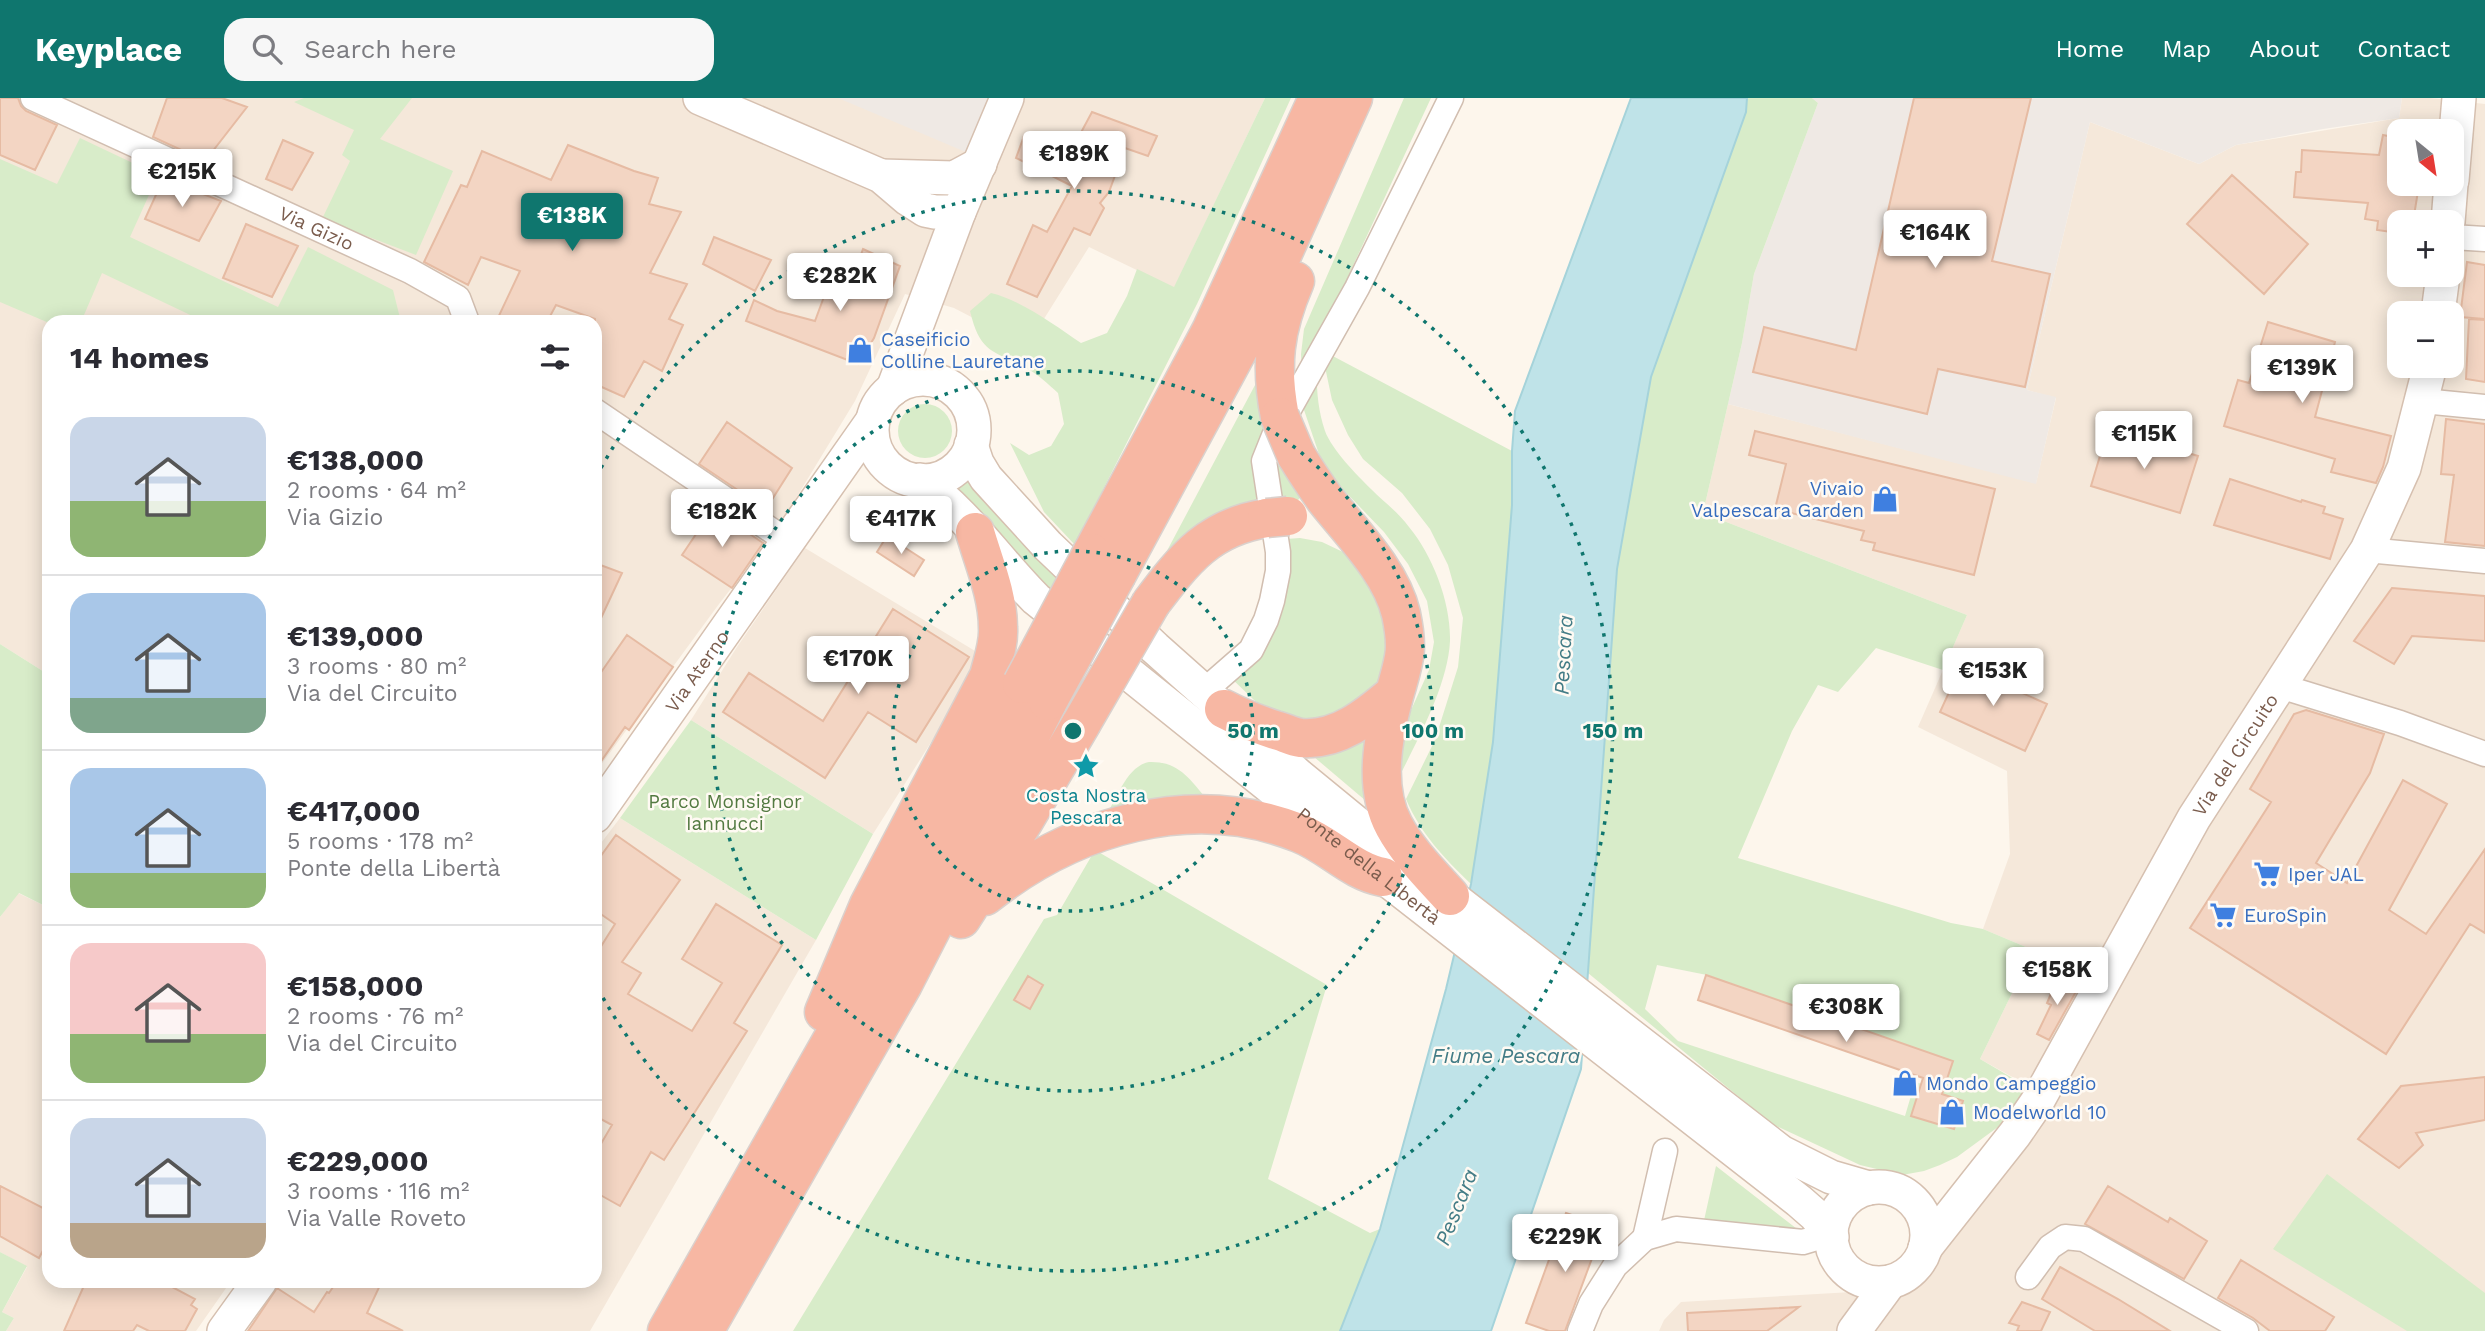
<!DOCTYPE html>
<meta charset="utf-8">
<style>
:root{--surface:#fff;--page:#f7f7f7;--text:#2b2b33;--muted:#7c7c81;--line:#e1e1e2;--accent:#0f766e}
body{margin:0;font-family:"Work Sans",sans-serif;background:var(--page);color:var(--text);height:100vh;display:flex;flex-direction:column;font-size:26px;white-space:nowrap}
*{box-sizing:border-box;margin:0}
p{font-size:23px;color:var(--muted)}
.icon{flex:none;width:38px;height:38px;fill:none;stroke:currentColor;stroke-width:2;stroke-linecap:round;stroke-linejoin:round}
.map{position:relative;flex:1;overflow:hidden}
.side{position:absolute;left:42px;top:217px;width:560px;height:973px;display:flex;flex-direction:column;background:var(--surface);border-radius:21px;box-shadow:0 4px 18px #0003}
.side>*{flex:none}
.needle{width:46px;rotate:150deg}
.buttons{position:absolute;left:2387px;top:21px;display:grid;gap:14px}
.buttons a{display:grid;place-items:center;width:77px;height:77px;border-radius:14px;background:var(--surface);box-shadow:0 4px 18px #0003;font-size:35px}
.price{position:absolute;translate:-50% -60px;padding:0 16px;border-radius:7px;background:#fff;color:#222;font-size:23px;line-height:46px;filter:drop-shadow(0 2px 4px #0008)}
.price::after{content:'';position:absolute;left:50%;top:42px;width:21px;height:16px;margin-left:-10px;background:inherit;clip-path:polygon(0 0,100% 0,50% 100%)}
.price.current{background:var(--accent);color:#fff}
ul{padding:0;list-style:none}
li{display:flex;align-items:center;gap:21px;height:175px;padding:0 28px}
li+li{border-top:2px solid var(--line)}
li span{display:grid;place-items:center;flex:none;width:196px;height:140px;border-radius:21px;color:#555}
li>.icon{margin-inline-start:auto}
span .icon{width:84px;height:84px;fill:#fffc;stroke-width:1}
li b{font-size:30px}
h2{display:flex;justify-content:space-between;align-items:center;height:84px;padding:0 28px;font-size:30px}
header{display:flex;align-items:center;gap:42px;box-sizing:border-box;height:98px;padding:0 35px;background:var(--accent);color:#fff}
header strong{font-size:33px}
nav{display:flex;gap:38px;margin-inline-start:auto;font-size:24px}
.search{width:490px;height:63px;background:var(--page);display:flex;align-items:center;gap:18px;box-sizing:border-box;padding:0 24px;border-radius:21px;color:var(--muted);font-size:26px}
.map>svg:first-child{display:block}
.residential{fill:#f5e8da;fill-rule:evenodd}
.industrial{fill:#efe9e4}
.green{fill:#d8ecc9;fill-rule:evenodd}
.water{fill:#bfe3e8;stroke:#a5d3da;stroke-width:2}
.building{fill:#f3d5c3;stroke:#e6bba3;stroke-width:2}
.lines{fill:none;stroke-linecap:round;stroke-linejoin:round}
.street-casing{stroke:#d1beb0;stroke-width:27}
.secondary-casing{stroke:#d6c0b0;stroke-width:36}
.highway-casing{stroke:#dad1cd;stroke-width:41}
.street{stroke:#fff;stroke-width:24}
.secondary{stroke:#fff;stroke-width:33}
.highway{stroke:#f7b7a3;stroke-width:38}
.highway-bridge-casing{stroke:#dad1cd;stroke-width:41;stroke-linecap:butt}
.highway-bridge{stroke:#f7b7a3;stroke-width:38}
.ring{fill:none;stroke:#0f766e;stroke-width:3.5;stroke-dasharray:3.5 7}
.labels{text-anchor:middle;dominant-baseline:central;stroke-width:5;stroke-linejoin:round;paint-order:stroke}
.street-label{font-size:19px;fill:#7a5c4d;stroke:#fffaf3}
.shop-label{font-size:19px;fill:#366cbe;stroke:#fffaf3;text-anchor:start}
.culture-label{font-size:19px;fill:#0d838f;stroke:#fffaf3}
.park-label{font-size:19px;fill:#537a41;stroke:#fffaf3}
.water-label{font-size:21px;font-style:italic;fill:#437c86;stroke:#fffaf3}
.centre{fill:#0f766e;stroke:#fffaf3;stroke-width:3.5}
.ring-label{font-size:21px;text-anchor:middle;font-weight:bold;fill:#0f766e;stroke:#fffaf3;stroke-width:5;stroke-linejoin:round;paint-order:stroke}
</style>
<header>
<strong>Keyplace</strong>
<div class="search"><svg class="icon" aria-label="search" viewBox="0 0 24 24"><circle cx="10" cy="10" r="6"/><path d="M15 15l6 6"/></svg>Search here</div>
<nav><a>Home</a><a>Map</a><a>About</a><a>Contact</a></nav>
</header>
<div class="map">
<svg width="2485" height="1233" viewBox="0 0 2485 1233">
<rect width="100%" height="100%" fill="#fdf6ec"/>
<!-- residential -->
<path class="residential" d="M0 0H1265L1174 190 1089 149 1027 248 954 210 905 196 855 303 776 433 719 506 595 675V224H49V577L0 546Z
M2402 0H2430L2485 6V1233H1659L1664 1222 1681 1204 1904 1191 2050 1015 2025 986 1980 961 2033 852 1983 831 2010 756 2007 673 1918 629 1967 517 1703 415 1728 306 2036 385 2056 300 2027 292 2090 24 2199 66 2236 47 2399 20ZM2399 33H2452V86H2399ZM2399 124H2452V177H2399ZM2399 215H2452V268H2399Z
M805 450 985 559 873 736 691 622 737 549Z
M620 720 816 842 590 1233H248L283 1183H595V753Z
M18 795 49 810V1183H231L196 1233H6L14 1220 2 1214 27 1169 0 1154V819Z"/>
<!-- industrial -->
<path class="industrial" d="M838 0H988L968 55Z
M1812 0H2402L2399 20 2323 31 2236 47 2199 66 2090 24 2027 292 2056 299 2036 386 1728 306 1742 245 1754 176 1818 5Z"/>
<!-- green -->
<path class="green" d="M304 0H412L380 41 453 73 416 157 322 121 350 63 342 57 354 32 294 4Z
M1265 0H1291L1197 206 1075 447 1044 414 1010 345 1029 357 1051 348 1064 326 1058 295C1048 286 1038 276 1026 270 992 252 980 255 970 213L991 195C1021 202 1056 228 1081 245L1107 235 1127 198 1137 171 1174 189Z
M1404 0H1431L1318 243C1316 274 1315 303 1325 333 1332 352 1357 377 1371 391 1384 404 1399 415 1409 429 1433 458 1451 505 1450 543 1448 588 1415 647 1395 687L1403 630 1429 572 1434 544 1427 503 1408 466 1384 434 1333 381 1319 356 1303 309 1301 256 1304 231Z
M1747 0H1812L1818 5 1754 176 1742 245 1703 415 1967 517 1943 572 1876 550 1838 594 1818 587 1792 633 1738 760 1951 825 1983 831 2033 852 1980 961 2028 989 2016 1009 1998 1029 1957 1059 1940 1067 1924 1073 1902 1077 1860 1067 1772 1026 1588 875 1617 471 1651 279 1746 14ZM1657 867 1707 877 1953 963 1943 992 1915 984 1905 1018 1678 943 1645 911Z
M80 40 158 77 130 139 278 209 308 149 393 192 401 224H205L102 175 81 224 49 225 0 204V61L57 86Z
M1329 256 1512 353V407L1493 644 1471 786C1445 761 1420 735 1406 701L1435 642 1458 569 1463 520 1448 467 1430 431 1402 395 1363 361 1348 337 1332 302 1325 269Z
M1263 272 1302 397 1289 414 1143 498Z
M898 333a27 27 0 1 1 54 0a27 27 0 1 1-54 0Z
M971 369 1064 486 1057 501 950 385 963 379Z
M1300 440 1322 444 1343 454 1372 483 1390 528 1382 581 1372 594 1327 622 1280 621 1254 602 1229 578C1241 568 1253 559 1263 548 1290 521 1285 476 1286 441Z
M0 546 49 577V810L19 795 0 819Z
M691 622 873 736 816 842 620 720Z
M1366 637 1379 714 1307 653Z
M1149 664C1176 663 1188 678 1204 698 1172 693 1138 707 1108 714 1118 697 1128 668 1149 664Z
M1095 752 1327 887 1268 1081 1370 1135 1380 1131 1340 1233H793L1044 821 1057 817Z
M1716 1068 1801 1134 1703 1127Z
M2327 1076 2485 1195V1233H2407L2273 1151Z
M0 1154 27 1168 2 1214 14 1220 6 1233H0Z"/>
<!-- water -->
<path class="water" d="M1631 0H1747L1746 14 1651 279 1617 471 1581 971 1491 1233H1340L1380 1131 1446 891 1471 786 1493 644 1512 407V353L1515 313Z"/>
<!-- building -->
<path class="building" d="M0 0H18L21 8 26 13 57 27 35 72 0 57Z
M167 0H222L247 9 205 63 153 39Z
M1914 0H2031L1992 163 2050 176 2025 289 1938 271 1927 316 1753 274 1764 229 1856 252Z
M1092 14 1157 38 1148 58 1125 50 1109 94 1100 105 1104 110 1090 137 1074 130 1037 199 1007 186 1033 127 1047 134 1072 88 1016 60 1024 38 1069 57Z
M2383 37 2399 40V90L2418 93 2413 124H2399V135L2377 132 2378 123 2365 121 2368 105 2294 99 2296 74H2301L2302 52 2379 57Z
M283 42 313 55 292 92 266 81Z
M568 47 634 73 658 80 649 106 681 114 650 175 687 186 669 221 683 227 662 273 644 263 624 299 595 286V221L556 207 547 224H496L520 173 481 159 468 187 424 164 461 87 467 89 482 53 551 82Z
M165 77 186 87 185 89 221 103 199 143 145 121Z
M2232 77 2308 146 2264 196 2187 126Z
M246 126 298 148 272 199 223 180Z
M714 139 771 162 755 193 703 166Z
M863 151 900 168 874 240 858 266 746 223 754 202 777 213 815 223 825 196 844 204Z
M2467 164 2485 167V221L2460 219Z
M2469 221 2485 222V284L2466 281Z
M2268 224 2335 244 2315 319 2391 338 2383 369 2376 385 2331 374 2335 361 2224 328 2238 282 2249 285Z
M2446 321 2485 326V448L2445 444 2454 377 2441 376Z
M727 324 792 370 766 411 699 366Z
M2108 331 2198 358 2180 415 2091 388Z
M1755 333 1995 391 1974 477 1873 452 1875 445 1861 442 1864 433 1775 411 1786 366 1749 357Z
M2230 381 2301 404 2302 402 2325 409 2323 415 2343 421 2330 461 2214 427Z
M713 411 763 445 732 490 682 457Z
M887 438 924 462 914 478 877 454Z
M595 465 622 475 595 533Z
M2392 490 2485 498V543L2412 538 2394 566 2354 543Z
M893 511 969 559 916 644 868 614 825 680 723 614 749 575 823 623Z
M627 537 673 569 629 632 625 629 595 672V583Z
M1961 568 2047 606 2025 653 1940 614Z
M2306 612 2384 636 2370 675 2316 765 2347 785 2403 682 2447 706 2389 812 2426 836 2485 751V835L2470 826 2386 956 2190 830 2271 704 2250 691 2294 616Z
M616 737 680 782 622 864 641 875 628 896 692 933 722 885 682 861 716 806 782 847 734 925 747 933 664 1062 651 1054 620 1108 595 1094V1056L612 1027 595 1018V858L615 826 595 812V766Z
M1706 877 1953 963 1942 996 1963 1003 1954 1031 1911 1018 1923 980 1698 902Z
M1028 878 1043 887 1030 911 1014 902Z
M2057 881 2078 890 2049 942 2037 936 2051 907 2047 905Z
M2485 979V1022L2416 1035 2423 1047 2399 1070 2358 1041 2401 988Z
M0 1088 49 1113V1141L39 1160 0 1138Z
M2108 1088 2168 1124 2170 1120 2207 1143 2184 1181 2085 1126Z
M1566 1115 1604 1128 1565 1233H1549L1526 1225Z
M2241 1162 2334 1219 2325 1233H2270L2253 1220 2218 1200Z
M2060 1169 2118 1201 2170 1233H2095L2042 1201Z
M86 1183H161L195 1201 191 1207 197 1211 185 1233H149L137 1227 133 1233H64Z
M337 1183H382L367 1215 403 1233H248L277 1190 314 1214 327 1194 329 1195Z
M2022 1204 2050 1214 2041 1233H2017L2019 1228 2009 1225Z
M1799 1209 1767 1233H1688L1687 1215Z"/>
<g class="lines">
<!-- street casing -->
<g class="street-casing">
<g id="street">
<path id="s1" d="M33 0 410 173 458 200 467 224"/>
<path d="M2452 139 2485 141"/>
<path d="M2423 303 2485 309"/>
<path d="M595 313 787 443"/>
<path d="M2367 452 2485 463"/>
<path d="M2281 585 2293 592 2400 625 2485 656"/>
<path d="M1204 593 1251 552 1266 522 1272 503 1278 473V454L1264 363 1274 338 1357 190 1451 0"/>
<path d="M1645 1140 1665 1053"/>
<path d="M2028 1179 2050 1149 2065 1139 2084 1141 2246 1233"/>
<path d="M1580 1233 1591 1206 1615 1168 1645 1140 1676 1131 1803 1144 1813 1141 1833 1124"/>
</g>
</g>
<!-- secondary casing -->
<g class="secondary-casing">
<g id="secondary">
<path d="M700 0 881 78 908 101 925 112 935 114H959"/>
<path d="M881 78 954 80 980 66"/>
<path d="M2452 82 2459 0"/>
<path d="M2448 124 2451 86"/>
<path d="M2438 215 2443 177"/>
<circle cx="923" cy="332" r="51"/>
<path d="M893 291 959 114 1007 0"/>
<path d="M971 347 977 365 986 380 1048 448 1155 550 1299 678 1360 728 1781 1054 1831 1079 1869 1090"/>
<path id="s2" d="M920 382C966 414 997 462 1036 501L1345 749 1799 1103 1815 1117 1832 1139"/>
<path id="s3" d="M595 718 873 322"/>
<circle cx="1879" cy="1137" r="48"/>
<path id="s4" d="M1925 1150 2015 1036 2037 1004 2194 720 2367 452 2404 370 2430 268"/>
<path d="M224 1233 260 1183"/>
<path d="M1854 1233 1890 1184"/>
</g>
</g>
<!-- highway casing -->
<g class="highway-casing">
<path id="highway" d="M1280 319C1270 267 1274 232 1295 183
M1296 357C1305 372 1315 387 1325 401 1351 434 1391 473 1401 516 1409 554 1404 562 1394 598 1383 639 1373 689 1394 728 1408 754 1430 776 1450 798
M1092 455 1211 233 1318 0
M1117 476 1245 239 1353 0
M1151 505C1185 460 1209 429 1267 420
M1224 611C1241 620 1257 626 1275 632 1284 634 1292 639 1301 640 1338 643 1368 618 1394 596
M985 798C1073 728 1191 692 1299 735 1330 747 1351 773 1383 779
M961 821 1022 726 1081 626
M824 914 869 807 989 578C993 562 999 546 998 530 998 497 984 465 975 434
M667 1233 890 840 1022 586
M704 1233 903 886 1048 603"/>
</g>
<!-- street -->
<use href="#street" class="street"/>
<!-- secondary -->
<use href="#secondary" class="secondary"/>
<!-- highway -->
<use href="#highway" class="highway"/>
<!-- highway-bridge casing -->
<g class="highway-bridge-casing">
<path id="highway-bridge" d="M1280 319 1296 357
M1267 420 1288 418
M1022 586 1092 455
M1048 603 1117 476
M1081 626 1151 505"/>
</g>
<!-- highway-bridge -->
<use href="#highway-bridge" class="highway-bridge"/>
</g>
<!-- distance rings -->
<g class="ring">
<circle cx="1073" cy="633" r="180"/>
<circle cx="1073" cy="633" r="360"/>
<path d="M596 379A540 540 0 1 1 596 887"/>
</g>
<!-- icons -->
<defs>
<g id="shop-bare" transform="scale(2.1)"><path d="M-5-2.5h2.3a2.7 3.5 0 0 1 5.4 0H5L5.5 6h-11ZM-1.5-2.5h3a1.5 2.3 0 0 0-3 0Z" fill="#3f7fe0" stroke="#fffaf3" stroke-width="2.5" paint-order="stroke"/></g>
<g id="sight-bare" transform="scale(2.1)"><path d="M0-6L1.8-2.2L6-1.7L2.9 1.2L3.7 5.4L0 3.3L-3.7 5.4L-2.9 1.2L-6-1.7L-1.8-2.2Z" fill="#0f9aa8" stroke="#fffaf3" stroke-width="2.5" paint-order="stroke"/></g>
<g id="supermarket-bare" transform="scale(2.1)"><path d="M-6-5.5h2.5l.6 2H6L4.5 2H-2.5L-4.4-4H-6ZM-1.5 3.2a1.3 1.3 0 1 0 .1 0ZM3 3.2a1.3 1.3 0 1 0 .1 0Z" fill="#3f7fe0" stroke="#fffaf3" stroke-width="2.5" paint-order="stroke"/></g>
</defs>
<g fill-rule="evenodd">
<use href="#shop-bare" x="860" y="252"/>
<use href="#shop-bare" x="1885" y="401"/>
<use href="#sight-bare" x="1086" y="668"/>
<use href="#supermarket-bare" x="2267" y="776"/>
<use href="#supermarket-bare" x="2223" y="817"/>
<use href="#shop-bare" x="1905" y="985"/>
<use href="#shop-bare" x="1952" y="1014"/>
</g>
<g class="labels">
<!-- street labels -->
<g class="street-label">
<text stroke="none"><textPath href="#s1" startOffset="312">Via Gizio</textPath></text>
<text stroke="none"><textPath href="#s3" startOffset="177">Via Aterno</textPath></text>
<text stroke="none"><textPath href="#s4" startOffset="584">Via del Circuito</textPath></text>
<text stroke="none"><textPath href="#s2" startOffset="593">Ponte della Libertà</textPath></text>
</g>
<!-- shop labels -->
<g class="shop-label">
<text x="881" y="241">Caseificio<tspan x="881" dy="22">Colline Lauretane</tspan></text>
<text x="1864" y="390" text-anchor="end">Vivaio<tspan x="1864" dy="22">Valpescara Garden</tspan></text>
<text x="2288" y="776">Iper JAL</text>
<text x="2244" y="817">EuroSpin</text>
<text x="1926" y="985">Mondo Campeggio</text>
<text x="1973" y="1014">Modelworld 10</text>
</g>
<!-- culture labels -->
<g class="culture-label">
<text x="1086" y="697">Costa Nostra<tspan x="1086" dy="22">Pescara</tspan></text>
</g>
<!-- park labels -->
<g class="park-label">
<text x="725" y="703">Parco Monsignor<tspan x="725" dy="22">Iannucci</tspan></text>
</g>
<!-- water labels -->
<g class="water-label">
<text transform="translate(1563 557) rotate(-87)">Pescara</text>
<text x="1506" y="957">Fiume Pescara</text>
<text transform="translate(1456 1109) rotate(-68)">Pescara</text>
</g>
</g>
<circle cx="1073" cy="633" r="10" class="centre"/>
<g class="ring-label">
<text x="1253" y="640">50 m</text>
<text x="1433" y="640">100 m</text>
<text x="1613" y="640">150 m</text>
</g>
</svg>
<div class="buttons">
<a><svg class="needle" viewBox="-14 -14 28 28"><path d="M0-13l5 13h-10z" fill="#e53935"/><path d="M0 13l5-13h-10z" fill="#7c7c81"/></svg></a>
<a>+</a>
<a>−</a>
</div>
<b class="price" style="left:1074px;top:93px">€189K</b>
<b class="price" style="left:182px;top:111px">€215K</b>
<b class="price current" style="left:572px;top:155px">€138K</b>
<b class="price" style="left:1935px;top:172px">€164K</b>
<b class="price" style="left:840px;top:215px">€282K</b>
<b class="price" style="left:2302px;top:307px">€139K</b>
<b class="price" style="left:2144px;top:373px">€115K</b>
<b class="price" style="left:722px;top:451px">€182K</b>
<b class="price" style="left:901px;top:458px">€417K</b>
<b class="price" style="left:858px;top:598px">€170K</b>
<b class="price" style="left:1993px;top:610px">€153K</b>
<b class="price" style="left:2057px;top:909px">€158K</b>
<b class="price" style="left:1846px;top:946px">€308K</b>
<b class="price" style="left:1565px;top:1176px">€229K</b>
<section class="side">
<h2>14 homes<svg class="icon" aria-label="filters" viewBox="0 0 24 24"><path d="M4 7h16M4 17h16"/><circle cx="9" cy="7" r="2"/><circle cx="15" cy="17" r="2"/></svg></h2>
<ul>
<li><span style="background:linear-gradient(#c9d6e8 60%,#8fb573 0)"><svg class="icon" aria-label="home" viewBox="0 0 24 24"><path d="M3 11l9-7 9 7M6 9v11h12V9"/></svg></span><div><b>€138,000</b><p>2 rooms · 64 m²</p><p>Via Gizio</p></div></li>
<li><span style="background:linear-gradient(#a9c7e8 75%,#7fa58c 0)"><svg class="icon" aria-label="home" viewBox="0 0 24 24"><path d="M3 11l9-7 9 7M6 9v11h12V9"/></svg></span><div><b>€139,000</b><p>3 rooms · 80 m²</p><p>Via del Circuito</p></div></li>
<li><span style="background:linear-gradient(#a9c7e8 75%,#8fb573 0)"><svg class="icon" aria-label="home" viewBox="0 0 24 24"><path d="M3 11l9-7 9 7M6 9v11h12V9"/></svg></span><div><b>€417,000</b><p>5 rooms · 178 m²</p><p>Ponte della Libertà</p></div></li>
<li><span style="background:linear-gradient(#f6c9c9 65%,#8fb573 0)"><svg class="icon" aria-label="home" viewBox="0 0 24 24"><path d="M3 11l9-7 9 7M6 9v11h12V9"/></svg></span><div><b>€158,000</b><p>2 rooms · 76 m²</p><p>Via del Circuito</p></div></li>
<li><span style="background:linear-gradient(#c9d6e8 75%,#b9a48a 0)"><svg class="icon" aria-label="home" viewBox="0 0 24 24"><path d="M3 11l9-7 9 7M6 9v11h12V9"/></svg></span><div><b>€229,000</b><p>3 rooms · 116 m²</p><p>Via Valle Roveto</p></div></li>
</ul>
</section>
</div>
